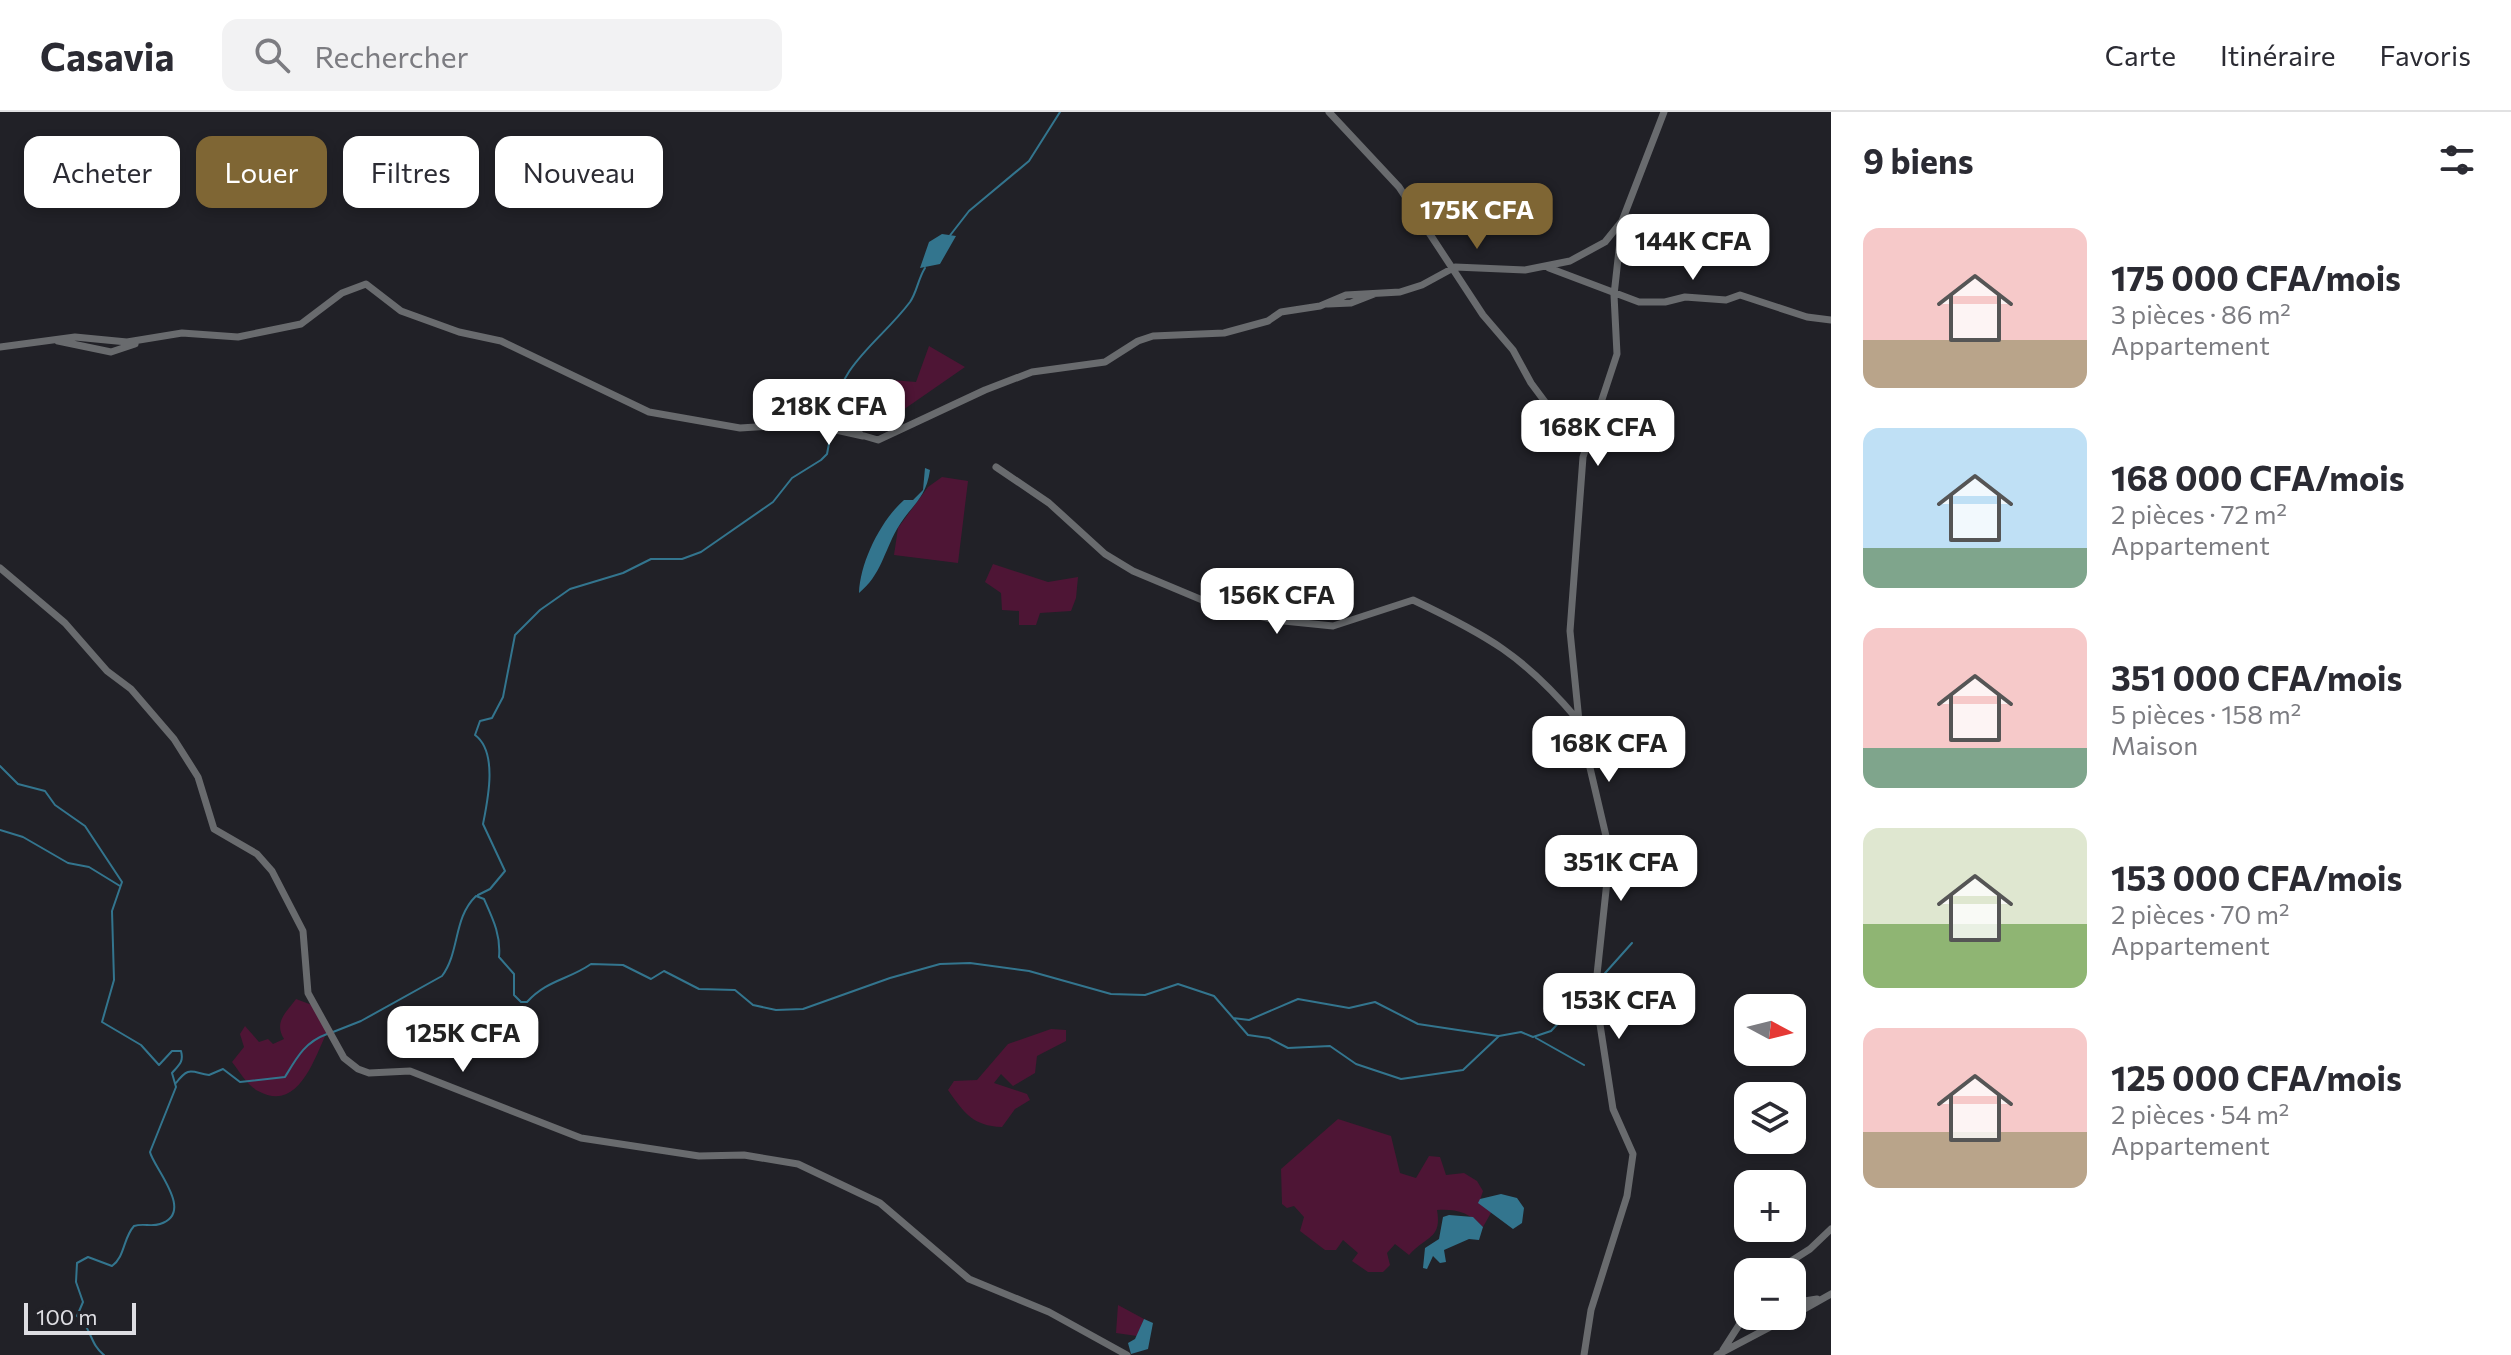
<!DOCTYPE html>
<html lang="fr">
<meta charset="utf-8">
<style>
:root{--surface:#fff;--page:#f2f2f3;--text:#2b2b33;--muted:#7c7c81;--line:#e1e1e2;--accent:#7f6634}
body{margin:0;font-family:Commissioner,sans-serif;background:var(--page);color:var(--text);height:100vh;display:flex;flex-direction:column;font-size:30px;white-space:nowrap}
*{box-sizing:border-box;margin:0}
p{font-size:26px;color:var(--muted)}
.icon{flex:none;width:44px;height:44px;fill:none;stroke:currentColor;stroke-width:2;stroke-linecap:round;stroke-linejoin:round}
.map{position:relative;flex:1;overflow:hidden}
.details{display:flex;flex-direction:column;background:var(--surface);width:680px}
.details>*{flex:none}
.top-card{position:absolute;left:24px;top:24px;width:760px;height:72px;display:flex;gap:16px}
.needle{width:52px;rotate:97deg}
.buttons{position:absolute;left:1734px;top:882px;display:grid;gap:16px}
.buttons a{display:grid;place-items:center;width:72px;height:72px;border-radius:16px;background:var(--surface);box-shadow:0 4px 12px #0003;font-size:40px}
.scale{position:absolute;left:24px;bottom:20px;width:112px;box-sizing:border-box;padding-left:8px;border:4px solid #dddde2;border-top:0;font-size:22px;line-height:28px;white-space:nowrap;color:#dddde2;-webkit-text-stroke:6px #212127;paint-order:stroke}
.price{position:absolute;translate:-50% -68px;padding:0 18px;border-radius:16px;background:#fff;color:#222;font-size:26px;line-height:52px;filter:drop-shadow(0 2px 4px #0008)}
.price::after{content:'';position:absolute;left:50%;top:48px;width:24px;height:18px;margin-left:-12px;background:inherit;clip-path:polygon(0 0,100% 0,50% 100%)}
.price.current{background:var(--accent);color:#fff}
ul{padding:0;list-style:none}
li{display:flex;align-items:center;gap:24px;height:200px;padding:0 32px}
li span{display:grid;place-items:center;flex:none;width:224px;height:160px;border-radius:16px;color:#555}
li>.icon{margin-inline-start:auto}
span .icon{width:96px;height:96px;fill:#fffc;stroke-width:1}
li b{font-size:34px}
h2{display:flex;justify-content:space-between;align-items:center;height:96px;padding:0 32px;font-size:34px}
.pill{padding:0 28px;border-radius:16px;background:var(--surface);box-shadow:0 4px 12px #0003;font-size:28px;line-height:72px}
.pill.current{background:var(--accent);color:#fff}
header{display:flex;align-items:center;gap:48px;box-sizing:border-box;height:112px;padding:0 40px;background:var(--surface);border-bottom:2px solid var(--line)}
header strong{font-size:38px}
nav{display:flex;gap:44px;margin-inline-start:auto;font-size:28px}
.search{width:560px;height:72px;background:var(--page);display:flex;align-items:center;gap:20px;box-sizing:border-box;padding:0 28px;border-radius:16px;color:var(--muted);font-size:30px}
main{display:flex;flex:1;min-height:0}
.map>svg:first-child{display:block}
.green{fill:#4e1535}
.water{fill:#33758e}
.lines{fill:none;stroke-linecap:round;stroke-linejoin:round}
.stream{stroke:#33758e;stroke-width:2}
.street{stroke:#696b6e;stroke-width:7}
</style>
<header>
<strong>Casavia</strong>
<div class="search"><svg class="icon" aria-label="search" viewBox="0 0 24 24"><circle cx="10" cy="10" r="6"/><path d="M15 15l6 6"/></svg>Rechercher</div>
<nav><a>Carte</a><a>Itinéraire</a><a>Favoris</a></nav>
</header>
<main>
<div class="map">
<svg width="1831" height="1243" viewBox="0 0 1831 1243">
<rect width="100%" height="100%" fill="#212127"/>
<!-- green -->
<path class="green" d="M929 234 965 255 903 298H879L892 268 916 270Z
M942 365 968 369 958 451 894 443 898 416 928 375Z
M993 452 1048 470 1078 465 1076 486 1071 499 1040 501 1036 513H1019V499L1002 498 1001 481 985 470Z
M296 887 312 893 329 916C315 943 300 1002 258 979 248 974 239 959 232 950L244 935 240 922 245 914 259 930 268 927 273 932 284 927C274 910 285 902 296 887Z
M1051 917 1066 918V929L1037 944 1035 961 1013 974 1001 962 994 971 1027 982 1030 988 1015 997 1002 1015C973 1014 964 1001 948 978L954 969 977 968 1008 932Z
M1338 1007 1391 1024 1400 1061 1416 1066 1429 1044 1440 1045 1446 1063 1464 1061 1477 1069 1483 1079 1479 1091 1492 1099 1483 1115C1468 1100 1457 1097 1437 1098 1442 1127 1427 1123 1409 1143L1395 1132 1387 1141 1390 1153 1383 1160H1368L1352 1149 1358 1141 1343 1128 1336 1138H1325L1300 1119 1304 1105 1294 1094 1287 1096 1282 1092 1281 1057Z
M1118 1193 1144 1207 1137 1224 1116 1221Z"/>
<!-- water -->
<path class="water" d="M942 122 956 124 940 152 920 156 929 130Z
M925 356 930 358C926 388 910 394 897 417 884 440 881 463 859 481 860 450 881 408 904 388H913L923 378Z
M1501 1082 1517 1086 1524 1096 1522 1111 1513 1117 1478 1091 1480 1087Z
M1449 1103 1473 1105 1483 1115 1479 1128 1469 1127 1444 1138 1446 1150 1440 1151 1433 1144 1427 1157 1423 1156 1425 1136 1439 1127 1443 1105Z
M1144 1207 1153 1211 1148 1237 1131 1242 1128 1231 1135 1227Z"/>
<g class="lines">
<!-- stream -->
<path class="stream" d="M948 126 969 99 1029 49 1060 0
M831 307C839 251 880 230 910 190 917 180 918 167 925 156
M0 654 18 672 45 679 55 693 85 714 122 770 112 799 114 868 102 910 141 933 159 953 172 939H181C184 950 179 953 172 961L176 975 150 1040C153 1055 196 1101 160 1112 151 1115 143 1111 134 1114 123 1126 125 1145 112 1154L88 1145 77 1151 76 1170 83 1190 77 1204C91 1214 90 1233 104 1243
M0 718 23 725 68 751 89 755 120 774
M478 783 490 777 505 759 483 712C488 687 498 640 475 623L480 609 492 606 503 585 515 523 540 498 570 477 623 461 651 447H682L701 440 773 390 792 366 821 348 827 342 831 321
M1598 869 1632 831
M1233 906 1249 908 1298 887 1349 896 1375 890 1418 912 1498 924
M333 920 361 909 442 864C460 840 453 806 476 784L484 787C493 807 501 823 499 845L514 862V883L521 890H527C547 868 568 868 591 852L623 853 651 867 664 859 699 877 735 878 753 893 776 898 803 897 890 866 940 852 970 851 1029 859 1111 882 1145 883 1178 872 1214 884 1248 923 1269 926 1288 936 1330 934 1356 952 1401 967 1463 958 1499 924 1521 920 1533 925 1551 919 1594 873
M1536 926 1584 953
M176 971C189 954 191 960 209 963L223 957 240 970 285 965C297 945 305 930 327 922"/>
<!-- street -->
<path class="street" d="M1329 0 1399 75 1483 203 1513 238 1531 271 1560 310 1586 331
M1549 156 1639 190H1665L1685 185 1726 188 1740 183 1807 205 1831 208
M1328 192 1351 191 1374 182
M58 229 111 240 135 232
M0 235 75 225 127 230 182 221 238 225 301 212 342 181 366 172 401 199 459 220 501 229 649 300 740 316 847 309 861 323 878 328 985 278 1032 260 1105 250 1138 229 1153 224 1224 221 1268 209 1281 200 1320 194 1346 183 1400 180 1422 173 1455 155 1525 158 1570 149 1605 130 1622 109 1664 0
M809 312 863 324
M996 355 1049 391 1105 442 1133 459 1207 490 1274 508 1333 514 1413 488C1487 523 1524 544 1577 607
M0 456 65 511 107 559 131 577 174 627 198 665 214 717 257 742 272 759 303 819 308 881 344 946 358 957 369 961 410 959 581 1026 699 1044 744 1043 798 1052 880 1091 969 1167 1049 1200 1127 1243
M1774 1160 1810 1137 1831 1117
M1792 1191 1817 1187
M1792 1204 1831 1182
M1723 1238 1748 1199
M1584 1243 1591 1198 1627 1084 1633 1042 1613 997 1599 906 1596 872 1610 741 1579 609 1570 519 1583 345 1617 242 1614 183 1622 111
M1717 1243 1791 1204"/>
</g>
</svg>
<div class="buttons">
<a><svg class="needle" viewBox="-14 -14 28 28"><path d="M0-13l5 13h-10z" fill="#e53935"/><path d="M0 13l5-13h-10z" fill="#7c7c81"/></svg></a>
<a><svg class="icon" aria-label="layers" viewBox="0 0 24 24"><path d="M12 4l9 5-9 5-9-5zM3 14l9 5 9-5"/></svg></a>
<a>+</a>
<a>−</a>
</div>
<div class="scale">100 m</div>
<b class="price current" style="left:1477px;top:139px">175K CFA</b>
<b class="price" style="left:1693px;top:170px">144K CFA</b>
<b class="price" style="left:829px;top:335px">218K CFA</b>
<b class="price" style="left:1598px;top:356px">168K CFA</b>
<b class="price" style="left:1277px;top:524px">156K CFA</b>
<b class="price" style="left:1609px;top:672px">168K CFA</b>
<b class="price" style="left:1621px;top:791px">351K CFA</b>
<b class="price" style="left:1619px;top:929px">153K CFA</b>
<b class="price" style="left:463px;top:962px">125K CFA</b>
<div class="top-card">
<a class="pill">Acheter</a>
<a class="pill current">Louer</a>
<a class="pill">Filtres</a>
<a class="pill">Nouveau</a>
</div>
</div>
<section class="details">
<h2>9 biens<svg class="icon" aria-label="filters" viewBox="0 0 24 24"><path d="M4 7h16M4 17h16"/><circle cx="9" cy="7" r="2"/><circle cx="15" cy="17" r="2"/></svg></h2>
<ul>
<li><span style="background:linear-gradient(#f6c9c9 70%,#b9a48a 0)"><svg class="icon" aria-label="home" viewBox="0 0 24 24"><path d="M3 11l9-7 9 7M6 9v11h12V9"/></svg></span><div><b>175 000 CFA/mois</b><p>3 pièces · 86 m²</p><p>Appartement</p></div></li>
<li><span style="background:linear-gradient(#bfe0f5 75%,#7fa58c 0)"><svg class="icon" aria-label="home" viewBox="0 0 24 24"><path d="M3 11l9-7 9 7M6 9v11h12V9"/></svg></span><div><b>168 000 CFA/mois</b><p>2 pièces · 72 m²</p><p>Appartement</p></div></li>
<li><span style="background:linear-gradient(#f6c9c9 75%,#7fa58c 0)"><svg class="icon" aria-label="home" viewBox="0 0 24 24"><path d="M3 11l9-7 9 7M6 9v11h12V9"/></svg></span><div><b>351 000 CFA/mois</b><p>5 pièces · 158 m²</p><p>Maison</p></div></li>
<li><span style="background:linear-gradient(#dfe7d0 60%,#8fb573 0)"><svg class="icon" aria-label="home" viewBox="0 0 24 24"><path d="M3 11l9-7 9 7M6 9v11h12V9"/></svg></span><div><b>153 000 CFA/mois</b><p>2 pièces · 70 m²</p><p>Appartement</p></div></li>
<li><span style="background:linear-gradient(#f6c9c9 65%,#b9a48a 0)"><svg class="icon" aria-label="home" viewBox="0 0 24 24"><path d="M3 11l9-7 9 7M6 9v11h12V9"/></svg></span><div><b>125 000 CFA/mois</b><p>2 pièces · 54 m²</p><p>Appartement</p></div></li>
</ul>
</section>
</main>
